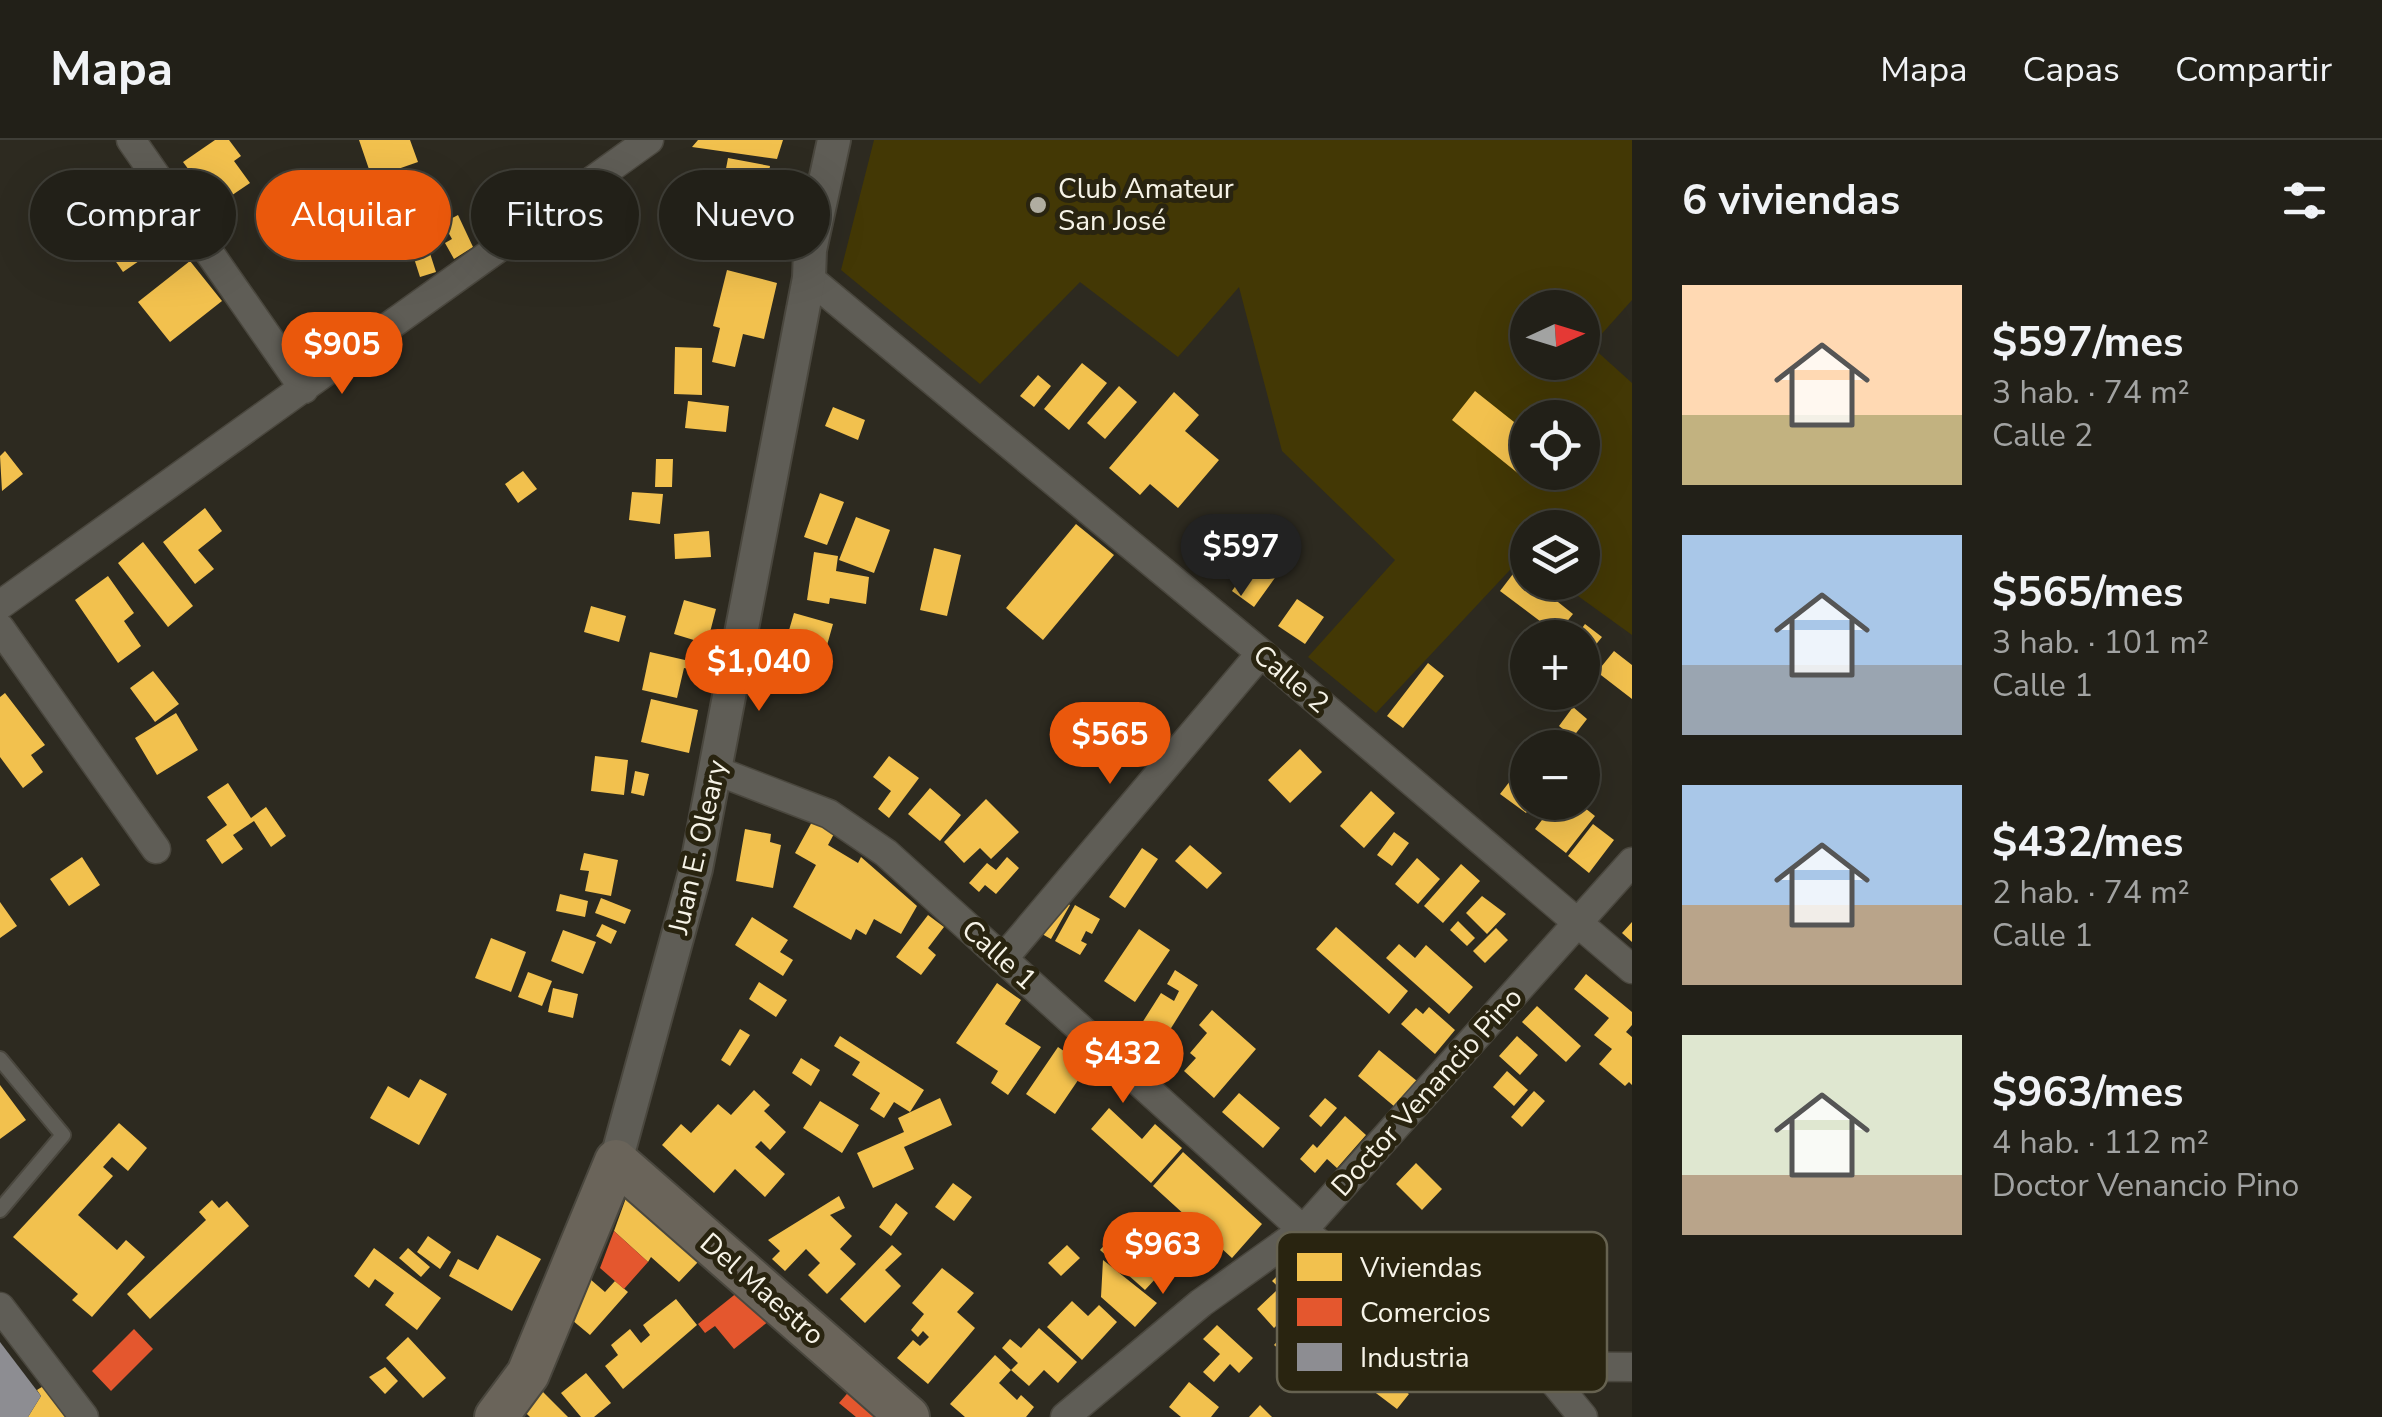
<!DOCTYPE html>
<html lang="es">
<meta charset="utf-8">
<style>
:root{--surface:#222018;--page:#2e2d25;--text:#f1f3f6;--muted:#a2a3a2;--line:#3f3e37;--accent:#ea580c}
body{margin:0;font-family:"Nunito Sans",sans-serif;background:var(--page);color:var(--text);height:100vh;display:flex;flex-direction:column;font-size:38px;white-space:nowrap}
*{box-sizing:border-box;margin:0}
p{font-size:32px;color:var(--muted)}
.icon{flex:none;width:55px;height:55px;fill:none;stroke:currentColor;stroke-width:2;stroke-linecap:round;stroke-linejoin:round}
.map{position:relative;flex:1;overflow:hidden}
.drawer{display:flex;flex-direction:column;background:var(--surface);width:750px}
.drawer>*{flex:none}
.guide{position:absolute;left:30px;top:30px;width:950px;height:90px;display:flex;gap:20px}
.needle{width:65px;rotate:86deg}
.fabs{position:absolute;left:1510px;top:150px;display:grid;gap:20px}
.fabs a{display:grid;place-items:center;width:90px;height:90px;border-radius:50%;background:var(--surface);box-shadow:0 10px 40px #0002,0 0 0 2px var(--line);font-size:50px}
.price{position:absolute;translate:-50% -85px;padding:0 22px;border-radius:35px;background:var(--accent);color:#fff;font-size:32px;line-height:65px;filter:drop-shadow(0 2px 5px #0008)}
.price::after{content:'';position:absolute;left:50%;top:60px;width:30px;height:22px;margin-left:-15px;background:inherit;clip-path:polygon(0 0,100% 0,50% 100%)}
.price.selected{background:#222;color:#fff}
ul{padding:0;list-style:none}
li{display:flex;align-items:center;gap:30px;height:250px;padding:0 50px}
li span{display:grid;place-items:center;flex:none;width:280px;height:200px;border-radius:0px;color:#555}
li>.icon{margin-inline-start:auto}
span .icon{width:120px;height:120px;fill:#fffc;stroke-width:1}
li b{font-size:42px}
h2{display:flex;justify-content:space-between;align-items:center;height:120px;padding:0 50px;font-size:42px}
.tag{padding:0 35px;border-radius:45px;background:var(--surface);box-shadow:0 10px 40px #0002,0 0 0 2px var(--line);font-size:35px;line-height:90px}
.tag.selected{background:var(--accent);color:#fff}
header{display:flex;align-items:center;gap:60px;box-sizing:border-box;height:140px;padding:0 50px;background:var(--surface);border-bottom:2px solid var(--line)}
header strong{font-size:48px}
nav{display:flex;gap:55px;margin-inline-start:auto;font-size:35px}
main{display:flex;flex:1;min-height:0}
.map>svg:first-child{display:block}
.green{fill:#433805;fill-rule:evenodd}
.homes{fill:#f2c14e}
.shops{fill:#e4572e}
.industry{fill:#8d8d92}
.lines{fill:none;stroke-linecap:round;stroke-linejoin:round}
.service-casing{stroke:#4a473e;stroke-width:18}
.minor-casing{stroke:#4a473e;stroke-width:31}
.tertiary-casing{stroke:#4a473e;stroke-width:36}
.primary-casing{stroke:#4a473e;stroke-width:46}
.service{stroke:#5f5d56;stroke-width:14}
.minor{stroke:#5f5d56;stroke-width:28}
.tertiary{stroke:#5f5d56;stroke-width:32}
.primary{stroke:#6a645a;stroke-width:42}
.poi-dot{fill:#b0ada1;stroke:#292410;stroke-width:4}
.labels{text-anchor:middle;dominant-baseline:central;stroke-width:10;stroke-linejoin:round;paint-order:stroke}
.poi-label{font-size:28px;fill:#f6f3e7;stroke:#292410;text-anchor:start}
.street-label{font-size:28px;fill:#f6f3e7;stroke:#292410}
.key{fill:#292410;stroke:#666250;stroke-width:2.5}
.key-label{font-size:28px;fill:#f6f3e7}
</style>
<header>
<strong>Mapa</strong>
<nav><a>Mapa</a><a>Capas</a><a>Compartir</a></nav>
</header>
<main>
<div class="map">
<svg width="1632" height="1277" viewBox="0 0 1632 1277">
<rect width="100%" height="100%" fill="#2d2a20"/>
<!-- green -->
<path class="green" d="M874 0H1632V160L1591 206 1632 243V495L1560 443 1582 442V388H1528L1527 418 1523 416 1376 573 1308 517 1395 420 1282 311 1239 147 1178 217 1080 142 980 244 841 130ZM1528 168H1582V222H1528ZM1528 278H1582V332H1528Z"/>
<!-- homes -->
<path class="homes" d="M215 0H229L241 16 234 21 250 43 216 66 183 22Z
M359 0H410L418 22 372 38Z
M698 0H783L777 19 692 7Z
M728 18 770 26 765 54 786 58 779 97 752 92 756 61 721 55Z
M146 63 171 99 123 132 99 97Z
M710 69 745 81 738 103 703 91Z
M458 75 473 107 454 119 445 103 452 99 443 83Z
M427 104 436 132 420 137 411 109Z
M190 121 222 161 170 202 138 162Z
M727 130 777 143 764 199 743 194 735 227 712 222 720 188 713 186Z
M675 207 702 208V255L674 254Z
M1082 223 1107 243 1069 290 1044 269Z
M1038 235 1051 246 1034 267 1020 256Z
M1119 246 1137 262 1105 299 1087 283Z
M1475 251 1528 293 1530 332 1525 339 1452 280Z
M1174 252 1199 275 1185 291 1219 320 1178 368 1150 344 1140 355 1109 328Z
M688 261 729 266 726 292 685 288Z
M833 267 865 280 858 300 825 286Z
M5 311 23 334 2 351 0 316Z
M656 319H673L672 347H655Z
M523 331 537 349 518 363 505 344Z
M632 352 663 354 660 384 629 380Z
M820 353 844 362 827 405 804 397Z
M205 368 222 391 198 410 214 429 195 444 163 402Z
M856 377 890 390 874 433 839 420Z
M1076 384 1114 415 1043 500 1006 468Z
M709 391 711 417 675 419 674 394Z
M143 402 193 466 168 487 118 423Z
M934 408 961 415 947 476 920 470Z
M814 412 838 416 836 431 869 437 866 464 830 458 829 464 807 460Z
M1259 412 1282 428 1254 467 1232 451Z
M1516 430 1528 438V442H1533L1573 474 1557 494 1500 451Z
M108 436 134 473 124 481 141 506 118 523 75 460Z
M1297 459 1324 477 1305 504 1278 486Z
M684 460 716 469 707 504 674 494Z
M591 466 626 476 619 502 584 492Z
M794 473 833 484 822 523 783 511Z
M1585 484 1602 497 1585 518 1582 498H1575Z
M1614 511 1632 525V559L1597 532Z
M650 512 685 520 687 513 697 516 694 530 684 528 677 558 642 550Z
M1428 523 1444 536 1403 588 1387 576Z
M153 531 179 564 155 582 130 548Z
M5 553 45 605 31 615 43 632 23 648 0 617V557Z
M651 559 698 570 689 613 641 602Z
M1573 567 1587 579 1573 597 1559 586Z
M176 573 198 610 157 635 135 598Z
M1300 609 1322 632 1290 663 1268 640Z
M595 616 628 620 624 655 591 651Z
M889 616 919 638 889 678 878 669 891 651 873 637Z
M635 631 649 634 644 656 631 653Z
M1517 632 1528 640V662H1534L1526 673 1500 654Z
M228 643 251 678 266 667 286 696 271 707 254 681 233 695 243 709 222 724 206 700 227 685 207 657Z
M930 648 961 675 940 701 908 674Z
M1371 651 1395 673 1364 708 1340 686Z
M986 659 1019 692 991 719 980 708 964 723 944 702Z
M1580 664 1595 676 1566 713 1535 689 1552 667 1568 679Z
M813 680 835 692 828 705 858 723 861 717 917 766 901 794 874 779 866 795 856 789 851 800 793 767 816 725 795 713Z
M1593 684 1614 700 1589 733 1568 716Z
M745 689 771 694 770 702 781 705 773 748 736 741Z
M1394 692 1409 703 1392 726 1377 715Z
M1190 705 1222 733 1207 749 1175 721Z
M1142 708 1158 719 1125 768 1109 757Z
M584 713 618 720 611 756 585 751 589 731 580 730Z
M82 717 100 745 69 766 50 739Z
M1007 717 1019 728 996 754 985 745 979 752 969 743 987 723 996 730Z
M1417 718 1440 739 1418 764 1395 744Z
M1461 724 1480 741 1443 783 1424 766Z
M560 754 588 761 585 777 556 771Z
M1482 756 1506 774 1487 794 1466 773Z
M601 758 631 770 625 784 595 773Z
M1062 760 1070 765 1051 799 1042 794Z
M0 762 17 786 0 798Z
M1075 765 1100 779 1092 794 1086 791 1081 801 1087 804 1080 815 1055 801Z
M928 775 944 787 928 808 936 815 921 835 896 817Z
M752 777 788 800 780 812 793 820 783 836 735 805Z
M1458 781 1475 798 1467 806 1450 790Z
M1632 782V802L1622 793Z
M602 784 617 791 611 804 596 796Z
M1336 787 1408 851 1389 874 1316 809Z
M1496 788 1508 800 1485 823 1473 811Z
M1139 789 1170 810 1135 862 1104 841Z
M563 790 596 802 583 834 551 821Z
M491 798 526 812 511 852 475 838Z
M1399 804 1415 818 1426 805 1473 847 1449 874 1386 818Z
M1175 830 1198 845 1158 909 1135 894 1161 853 1174 861 1179 851 1167 844Z
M528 832 552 841 542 866 518 857Z
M1586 834 1632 872V885L1626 892 1632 897V945L1629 942 1625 946 1599 924 1612 909 1594 895 1609 878 1574 849Z
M759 842 787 860 776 877 749 859Z
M997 843 1021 860 1005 884 1041 907 1008 955 991 943 998 931 956 903Z
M553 848 578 854 573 878 548 872Z
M1537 866 1581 906 1566 922 1522 882Z
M1429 867 1455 890 1435 914 1401 884 1416 868 1423 874Z
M1212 870 1256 909 1214 958 1184 931 1196 918 1190 913 1207 893 1199 885Z
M740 889 750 895 730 926 721 920Z
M840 896 924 950 910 972 894 962 884 978 870 969 880 953 852 935 860 922 834 906Z
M1517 896 1538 915 1520 935 1499 916Z
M1058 907 1087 927 1055 974 1026 954Z
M1379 910 1417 941 1395 967 1358 936Z
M801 918 820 930 811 946 792 933Z
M1507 931 1528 950 1514 966 1493 947Z
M420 939 447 954 419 1005 370 978 388 946 409 958Z
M0 945 26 980 0 999Z
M754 950 770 965 764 971 786 992 770 1010 761 1001 755 1007 785 1034 765 1057 735 1029 714 1053 662 1005 681 984 691 993 718 964 731 975Z
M1534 951 1545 961 1522 987 1511 977Z
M1239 953 1280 988 1263 1008 1222 972Z
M940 958 952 985 904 1007 914 1029 873 1048 857 1013 904 992 898 978Z
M1325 958 1337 968 1321 987 1309 976Z
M820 961 859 985 842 1013 803 988Z
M1109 968 1142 999 1155 984 1182 1008 1151 1043 1091 989Z
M1345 976 1366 995 1337 1028 1327 1019 1315 1033 1300 1019 1313 1004 1317 1008Z
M119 983 147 1008 128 1031 112 1017 103 1027 113 1036 78 1075 117 1110 126 1100 145 1117 92 1177 72 1160 78 1154 13 1097Z
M1183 1012 1262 1084 1232 1118 1153 1046Z
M1416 1023 1442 1049 1422 1070 1396 1044Z
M953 1043 972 1057 954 1081 935 1067Z
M839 1056 845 1068 830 1075 852 1096 840 1109 856 1124 827 1154 808 1135 820 1123 806 1109 785 1131 772 1119 780 1111 768 1100Z
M626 1058 698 1122 679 1142 651 1117 648 1122 614 1091Z
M212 1060 219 1068 227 1061 249 1086 150 1179 127 1154 206 1080 199 1072Z
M896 1063 908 1073 891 1096 879 1087Z
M1174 1073 1217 1111 1195 1135 1153 1097Z
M1124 1083 1169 1124 1145 1150 1100 1110Z
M497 1095 541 1119 512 1171 449 1136 458 1119 478 1130Z
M428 1096 451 1112 440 1129 417 1112Z
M892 1105 902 1114 885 1130 901 1146 865 1183 840 1159Z
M1067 1105 1080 1118 1061 1136 1048 1123Z
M374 1108 441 1158 417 1190 385 1165 394 1153 375 1139 369 1148 354 1136Z
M408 1108 430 1127 421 1137 399 1118Z
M1103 1120 1157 1163 1135 1187 1101 1157Z
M1287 1126 1334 1170 1320 1186 1272 1141Z
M942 1128 974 1153 957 1172 975 1188 928 1244 897 1218 913 1200 920 1206 929 1197 923 1191 918 1197 911 1190 924 1174 912 1163Z
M590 1139 605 1152 615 1141 628 1152 590 1195 572 1180Z
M1276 1151 1293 1170 1274 1188 1257 1169Z
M676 1159 697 1185 623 1249 605 1226 618 1215 611 1205 630 1189 641 1203 650 1195 643 1185Z
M1072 1161 1088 1176 1099 1165 1117 1182 1082 1220 1047 1187Z
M1217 1185 1253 1218 1239 1233 1230 1224 1214 1242 1203 1232 1220 1214 1203 1199Z
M1039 1188 1077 1222 1058 1243 1044 1230 1029 1246 1011 1230 1018 1223 1002 1208 1010 1199 1021 1208Z
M1378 1193 1396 1207 1389 1217V1240L1409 1254 1397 1269 1360 1241 1373 1223 1362 1214Z
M1282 1196 1293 1205 1285 1214 1274 1205Z
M408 1197 446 1238 423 1258 386 1218Z
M995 1215 1011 1230 999 1243 1017 1260 1021 1255 1034 1267 1026 1277H965L950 1264Z
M385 1227 398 1241 385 1254 369 1237Z
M586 1233 611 1263 594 1277H581L561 1253Z
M1189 1242 1219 1267 1211 1277H1181L1169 1267Z
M45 1245 69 1277H28L41 1256 37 1250Z
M542 1251 568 1277H530L523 1270Z
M1260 1265 1272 1277H1249Z"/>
<!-- shops -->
<path class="shops" d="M614 1091 648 1122 624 1149 600 1128Z
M748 1144 774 1177 734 1209 715 1186 705 1193 698 1184Z
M134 1189 153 1209 111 1251 92 1231Z
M852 1248 886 1277H856L839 1263Z"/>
<!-- industry -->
<path class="industry" d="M0 1202 41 1256 28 1277H0Z"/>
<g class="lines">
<!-- service casing -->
<g class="service-casing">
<path id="service" d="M0 919 63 995 0 1070"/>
</g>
<!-- minor casing -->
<g class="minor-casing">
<path id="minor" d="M131 0 304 249
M809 138 1261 513 1632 829
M0 465 649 0
M0 488 156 709
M717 631 829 674 886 713 1303 1090 1449 1213 1498 1226 1632 1227
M1003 819 1261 513
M0 1167 84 1277
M1542 1227 1583 1277
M1065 1277 1201 1163 1303 1090 1632 722"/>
</g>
<!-- tertiary casing -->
<g class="tertiary-casing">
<path id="tertiary" d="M616 1021 696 729 809 138 810 110 834 0"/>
</g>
<!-- primary casing -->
<g class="primary-casing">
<path id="primary" d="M496 1277 528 1234 616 1021 908 1277"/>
</g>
<!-- service -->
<use href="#service" class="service"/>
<!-- minor -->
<use href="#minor" class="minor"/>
<!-- tertiary -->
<use href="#tertiary" class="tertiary"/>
<!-- primary -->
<use href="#primary" class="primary"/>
</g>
<!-- markers -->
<circle class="poi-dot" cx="1038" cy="65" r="10"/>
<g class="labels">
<!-- poi labels -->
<g class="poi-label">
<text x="1058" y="49">Club Amateur<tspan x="1058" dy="32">San José</tspan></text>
</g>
<!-- street labels -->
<g class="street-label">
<text transform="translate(1291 539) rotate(40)">Calle 2</text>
<text transform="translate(698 707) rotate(-77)">Juan E. Oleary</text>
<text transform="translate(999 815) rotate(42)">Calle 1</text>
<text transform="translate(1427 952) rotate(-48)">Doctor Venancio Pino</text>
<text transform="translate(762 1149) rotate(41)">Del Maestro</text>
</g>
</g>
<!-- legend -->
<rect x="1277" y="1092" width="330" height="160" rx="15" class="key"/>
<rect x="1297" y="1113" width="45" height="28" fill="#f2c14e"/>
<rect x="1297" y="1158" width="45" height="28" fill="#e4572e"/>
<rect x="1297" y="1203" width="45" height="28" fill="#8d8d92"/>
<g class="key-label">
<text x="1360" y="1137">Viviendas</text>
<text x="1360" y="1182">Comercios</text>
<text x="1360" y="1227">Industria</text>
</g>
</svg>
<div class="fabs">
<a><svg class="needle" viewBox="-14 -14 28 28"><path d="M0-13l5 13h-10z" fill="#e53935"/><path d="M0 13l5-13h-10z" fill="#a2a3a2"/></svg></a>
<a><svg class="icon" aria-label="locate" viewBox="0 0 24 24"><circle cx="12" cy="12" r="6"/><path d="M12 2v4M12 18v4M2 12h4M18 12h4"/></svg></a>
<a><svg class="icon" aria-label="layers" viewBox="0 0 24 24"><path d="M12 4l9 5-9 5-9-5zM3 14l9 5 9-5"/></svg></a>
<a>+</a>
<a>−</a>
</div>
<b class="price" style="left:342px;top:257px">$905</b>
<b class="price selected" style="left:1241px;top:459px">$597</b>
<b class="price" style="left:759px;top:574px">$1,040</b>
<b class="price" style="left:1110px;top:647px">$565</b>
<b class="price" style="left:1123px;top:966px">$432</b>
<b class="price" style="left:1163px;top:1157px">$963</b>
<div class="guide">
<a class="tag">Comprar</a>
<a class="tag selected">Alquilar</a>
<a class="tag">Filtros</a>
<a class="tag">Nuevo</a>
</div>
</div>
<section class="drawer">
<h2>6 viviendas<svg class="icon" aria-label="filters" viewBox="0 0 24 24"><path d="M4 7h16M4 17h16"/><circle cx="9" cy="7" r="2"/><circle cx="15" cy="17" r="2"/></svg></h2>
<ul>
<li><span style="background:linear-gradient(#ffd9b3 65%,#c2b280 0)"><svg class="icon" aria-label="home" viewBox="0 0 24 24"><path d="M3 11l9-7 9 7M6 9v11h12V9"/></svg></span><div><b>$597/mes</b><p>3 hab. · 74 m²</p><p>Calle 2</p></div></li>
<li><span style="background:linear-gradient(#a9c7e8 65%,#9aa5b1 0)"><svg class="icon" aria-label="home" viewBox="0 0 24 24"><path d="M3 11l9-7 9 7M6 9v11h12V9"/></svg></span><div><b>$565/mes</b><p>3 hab. · 101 m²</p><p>Calle 1</p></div></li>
<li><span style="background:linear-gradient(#a9c7e8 60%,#b9a48a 0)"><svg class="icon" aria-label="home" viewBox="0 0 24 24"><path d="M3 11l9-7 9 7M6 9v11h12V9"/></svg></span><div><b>$432/mes</b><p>2 hab. · 74 m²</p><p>Calle 1</p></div></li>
<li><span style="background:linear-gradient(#dfe7d0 70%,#b9a48a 0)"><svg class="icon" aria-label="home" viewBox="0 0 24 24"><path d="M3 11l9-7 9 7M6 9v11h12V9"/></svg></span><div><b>$963/mes</b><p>4 hab. · 112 m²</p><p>Doctor Venancio Pino</p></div></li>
</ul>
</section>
</main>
